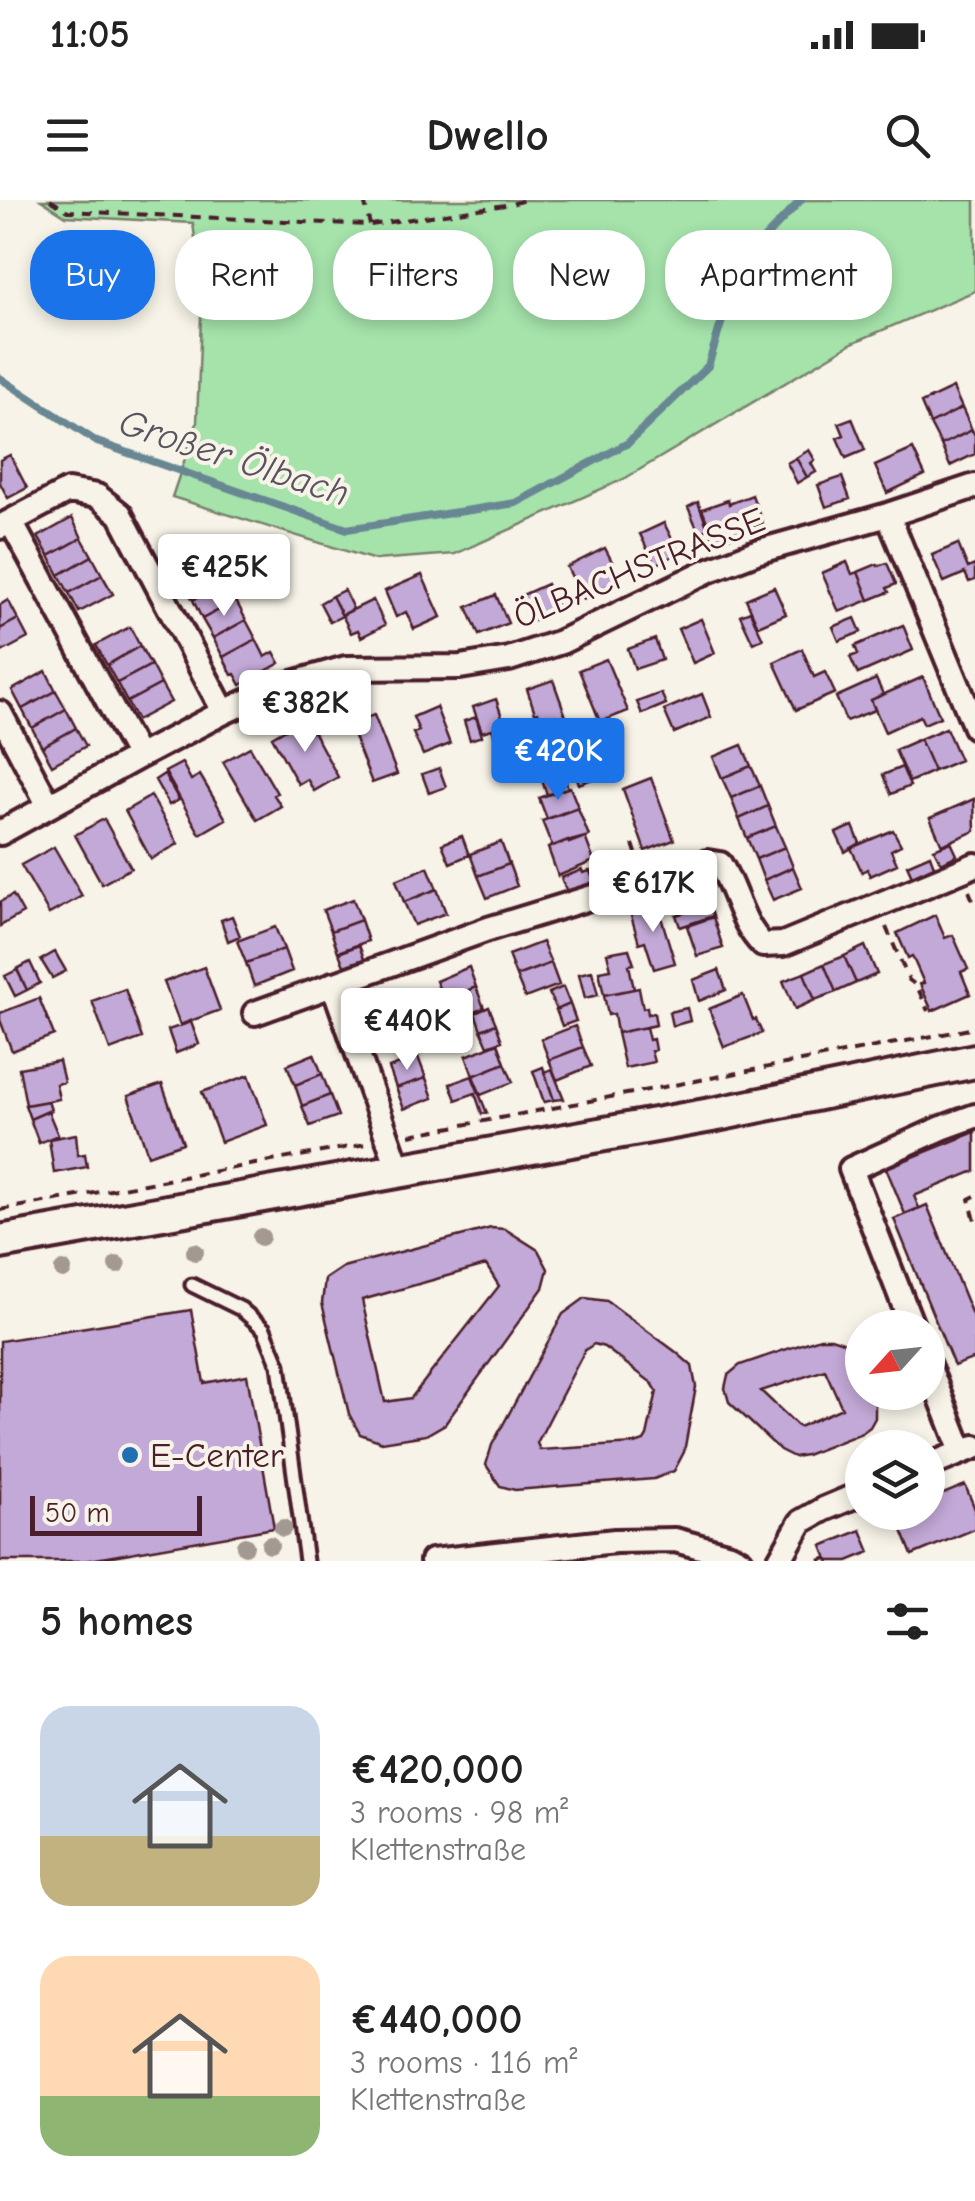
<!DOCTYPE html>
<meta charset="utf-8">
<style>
:root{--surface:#fff;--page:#f6f6f6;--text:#222;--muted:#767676;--accent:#1a73e8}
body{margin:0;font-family:"Comic Neue",sans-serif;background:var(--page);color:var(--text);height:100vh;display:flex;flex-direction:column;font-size:38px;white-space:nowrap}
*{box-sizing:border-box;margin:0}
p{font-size:32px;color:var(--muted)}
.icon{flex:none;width:55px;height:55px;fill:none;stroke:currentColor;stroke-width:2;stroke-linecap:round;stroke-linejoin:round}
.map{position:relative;height:1361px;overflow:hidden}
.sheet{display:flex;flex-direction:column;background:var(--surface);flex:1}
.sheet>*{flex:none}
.hud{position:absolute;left:30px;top:30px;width:915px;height:90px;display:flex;gap:20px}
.needle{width:65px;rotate:243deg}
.tools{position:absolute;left:845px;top:1110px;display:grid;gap:20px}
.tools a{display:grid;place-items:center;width:100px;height:100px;border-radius:50%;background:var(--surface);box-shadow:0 5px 15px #0003;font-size:50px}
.scale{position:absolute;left:30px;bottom:25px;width:172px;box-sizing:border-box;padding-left:10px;border:5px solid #4a1f2b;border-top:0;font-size:28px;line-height:35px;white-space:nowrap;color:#4a1f2b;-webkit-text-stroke:8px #f7f3e8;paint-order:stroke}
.price{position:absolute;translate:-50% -85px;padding:0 22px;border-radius:10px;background:#fff;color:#222;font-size:32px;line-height:65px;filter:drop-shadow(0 2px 5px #0008)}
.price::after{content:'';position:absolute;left:50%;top:60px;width:30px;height:22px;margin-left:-15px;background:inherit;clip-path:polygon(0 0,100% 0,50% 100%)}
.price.current{background:var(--accent);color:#fff}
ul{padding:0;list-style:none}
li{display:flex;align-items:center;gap:30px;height:250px;padding:0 40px}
li span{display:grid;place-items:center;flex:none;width:280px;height:200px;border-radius:30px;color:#555}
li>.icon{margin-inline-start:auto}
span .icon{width:120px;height:120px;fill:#fffc;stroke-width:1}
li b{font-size:42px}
h2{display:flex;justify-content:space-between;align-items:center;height:120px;padding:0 40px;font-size:42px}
.chip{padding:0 35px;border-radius:40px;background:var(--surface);box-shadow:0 5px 15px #0003;font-size:35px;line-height:90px}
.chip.current{background:var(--accent);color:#fff}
.status{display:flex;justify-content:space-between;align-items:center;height:70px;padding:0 50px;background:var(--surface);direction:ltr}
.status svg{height:28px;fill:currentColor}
header{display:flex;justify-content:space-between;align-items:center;height:130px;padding:0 40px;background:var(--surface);font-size:45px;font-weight:700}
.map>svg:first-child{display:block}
.green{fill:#a5e3ab;stroke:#78816b;stroke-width:2.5}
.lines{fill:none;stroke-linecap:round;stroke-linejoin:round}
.stream{stroke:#688793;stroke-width:8}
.building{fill:#c3a9d7;stroke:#4a1f2b;stroke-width:2.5;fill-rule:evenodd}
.service-casing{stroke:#4a1f2b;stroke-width:19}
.minor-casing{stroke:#4a1f2b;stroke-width:30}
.secondary-casing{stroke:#4a1f2b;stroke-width:40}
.path{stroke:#4a1f2b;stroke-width:4;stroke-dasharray:10 8;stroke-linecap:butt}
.service{stroke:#f7f3e8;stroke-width:11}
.minor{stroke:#f7f3e8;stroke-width:22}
.secondary{stroke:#f7f3e8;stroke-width:32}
.tree{fill:#a49992}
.poi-dot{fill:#1f6fb2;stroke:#f7f3e8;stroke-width:4}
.labels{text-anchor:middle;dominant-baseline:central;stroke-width:8;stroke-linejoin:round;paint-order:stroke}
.street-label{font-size:35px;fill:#4a1f2b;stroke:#f7f3e8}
.poi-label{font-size:35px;fill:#4a1f2b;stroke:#f7f3e8;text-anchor:start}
.water-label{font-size:38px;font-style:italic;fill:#59535f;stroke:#f7f3e8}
</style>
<div class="status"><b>11:05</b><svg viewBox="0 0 49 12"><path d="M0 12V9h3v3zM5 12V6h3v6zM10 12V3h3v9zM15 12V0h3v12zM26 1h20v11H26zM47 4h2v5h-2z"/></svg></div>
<header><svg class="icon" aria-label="menu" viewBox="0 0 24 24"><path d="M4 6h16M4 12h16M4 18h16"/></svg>Dwello<svg class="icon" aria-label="search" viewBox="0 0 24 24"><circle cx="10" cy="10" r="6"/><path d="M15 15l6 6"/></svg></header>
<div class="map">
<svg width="975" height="1361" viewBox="0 0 975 1361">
<rect width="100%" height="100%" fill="#f7f3e8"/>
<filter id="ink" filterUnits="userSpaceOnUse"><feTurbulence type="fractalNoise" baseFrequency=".01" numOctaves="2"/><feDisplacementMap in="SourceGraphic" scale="20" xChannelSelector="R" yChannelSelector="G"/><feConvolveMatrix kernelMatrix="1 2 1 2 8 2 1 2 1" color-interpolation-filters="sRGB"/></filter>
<g filter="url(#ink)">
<!-- green -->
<path class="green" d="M41 0H975V91L852 143 624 279 455 354 375 360 172 297 197 223 202 89 193 23 66 16Z"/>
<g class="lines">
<!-- stream -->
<path class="stream" d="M0 178 97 242 347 329 516 303 628 243 708 166 739 65 801 0"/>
</g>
<!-- building -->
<path class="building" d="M953 188 962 208 930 224 921 203Z
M962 208 972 230 941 245 930 224Z
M852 218 865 250 846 258 837 238 844 235 839 223Z
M972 230 975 235V254L950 266 941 245Z
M913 249 925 275 887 293 875 266Z
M809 250 815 260 811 263 816 272 807 277 796 258Z
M10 255 27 288 8 298 0 283V260Z
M796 258 807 277 797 283 787 263Z
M842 277 850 299 826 307 818 285Z
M752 295 763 324 715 343 702 309 728 300 729 304Z
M698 302 708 329 699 333 688 307Z
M72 318 82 338 49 356 38 337Z
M664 323 679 353 655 365 640 334Z
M82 338 92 356 59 375 49 356Z
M958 344 968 368 975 365V380L969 382 965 373 944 382 932 355Z
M605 348 621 379 583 399 567 367Z
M92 356 102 375 69 393 59 375Z
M847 362 852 374 858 372 869 400 839 412 822 373Z
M216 363 226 382 193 400 183 381Z
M887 363 896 384 887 388 889 392 869 400 858 372 877 364 878 366Z
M102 375 113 394 79 412 69 393Z
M422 375 441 417 414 429 406 412 396 417 385 391Z
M226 382 236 401 202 419 193 400Z
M547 384 559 409 532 421 520 396Z
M774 387 786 414 758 426 746 399Z
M344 390 353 409 342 415 332 396Z
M496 395 508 423 479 435 467 407Z
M332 396 342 416 330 422 320 403Z
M8 400 18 419 0 429V405Z
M373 400 385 425 361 437 358 430 351 433 342 415Z
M236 401 246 420 213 438 202 419Z
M750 411 763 439 753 443 740 415Z
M855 418 861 432 839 441 833 427Z
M18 419 28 438 0 453V429Z
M701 419 715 453 693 463 678 429Z
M246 420 256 439 223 457 213 438Z
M903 425 913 450 858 474 850 457 858 454 855 446Z
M130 427 140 446 107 465 96 445Z
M256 439 265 457 274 452 280 463 241 485 235 474 232 475 223 457Z
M655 439 662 460 635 469 628 449Z
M140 446 151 465 117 483 107 465Z
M802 449 814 477 825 472 835 493 796 510 774 462Z
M606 459 628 511 600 522 579 470Z
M151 465 161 484 127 502 117 483Z
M46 471 56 491 22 509 12 490Z
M923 477 940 517 924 524 920 516 885 532 871 500Z
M876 479 883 494 871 500 875 510 846 521 836 497Z
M553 480 579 553 555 561 538 512 535 513 527 489Z
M161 484 171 502 137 520 127 502Z
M56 491 66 509 32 528 22 509Z
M661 493 666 504 642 514 637 502Z
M702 494 711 517 674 533 664 510Z
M496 499 509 538 497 542 492 529 482 532 473 507Z
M436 507 450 544 423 555 413 533 419 531 413 517Z
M66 509 76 528 42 547 32 528Z
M295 515 306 535 313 531 338 577 314 591 307 579 298 584 272 537 289 527 285 520Z
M374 515 397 574 372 583 349 524Z
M476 517 482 536 470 540 464 521Z
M603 523 613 550 595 557 587 538 590 537 587 529Z
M76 528 86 546 52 565 42 547Z
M946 528 960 560 934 571 920 539Z
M920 539 934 571 909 582 895 550Z
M742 545 751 566 722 578 713 557Z
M250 547 277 593 274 595 281 606 257 620 223 562Z
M596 561 601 576 579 584 574 569Z
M182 563 191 580 200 575 226 619 200 634 165 572Z
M560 565 568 588 557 591 550 568Z
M751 566 760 586 731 598 722 578Z
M902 567 910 586 891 594 883 575Z
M439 568 446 587 429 593 422 574Z
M550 568 557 591 547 595 539 571Z
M164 574 179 600 169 605 155 580Z
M651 578 674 640 645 651 623 589Z
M760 586 768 606 739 619 731 598Z
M570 587 578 607 547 619 539 598Z
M151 596 178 644 151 659 125 611Z
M974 599 975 631 942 645 930 618Z
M768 606 776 626 747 638 739 619Z
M578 608 589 636 552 646 542 621Z
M104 619 131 668 102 684 75 635Z
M776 626 785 647 756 659 747 638Z
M853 626 860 643 845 652 836 633Z
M893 630 901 645 891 650 897 664 870 676 867 669 862 672 851 648Z
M462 636 469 655 450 663 442 644Z
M585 637 594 661 558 676 548 648 568 640 569 643Z
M501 642 509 664 478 676 470 654Z
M951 642 957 655 941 663 934 649Z
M54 647 82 696 49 714 21 665Z
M785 647 793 667 764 680 756 659Z
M930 655 934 666 912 676 907 665Z
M509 664 517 686 487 698 478 676Z
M428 667 437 689 404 702 396 680Z
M793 667 802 688 773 700 764 680Z
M582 670 583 673 590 671 594 682 567 692 561 678Z
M437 689 446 713 414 725 404 702Z
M694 690 699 710 710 707 713 716 680 727 676 715 694 710 689 691Z
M13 695 23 713 0 726V702Z
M353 699 361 720 331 731 323 710Z
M657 704 675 763 654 769 645 741 639 743 630 712Z
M935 715 945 738 953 735 968 769 961 772 970 794 932 811 920 784 924 783 912 756 908 758 897 733Z
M232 716 240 736 228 741 221 720Z
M713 717 723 748 697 756 687 726Z
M361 720 368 741 338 752 331 731Z
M275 727 284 749 246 763 237 741Z
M542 742 551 763 516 776 508 755Z
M359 745 364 759 344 766 339 753Z
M865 746 877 774 856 783 844 756Z
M284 749 292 771 254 786 246 763Z
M629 749 634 764 629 765 634 789 604 795 599 771 611 769 607 753Z
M55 752 66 771 52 778 41 760Z
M844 756 856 783 836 792 824 764Z
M30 762 40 783 27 790 17 769Z
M551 763 559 785 525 798 516 776Z
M824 764 836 792 815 800 804 773Z
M204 767 220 810 180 825 164 782Z
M469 767 476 787 444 800 436 781Z
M17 770 27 790 15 796 5 776Z
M719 770 726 790 699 801 693 780Z
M592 771 598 795 585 798 579 774Z
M804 773 815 800 795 809 783 781Z
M476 787 484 808 452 821 444 800Z
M563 787 570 804 556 810 549 793Z
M639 788 643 808 647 807 648 814 654 813 656 825 617 833 614 814 608 815 604 795Z
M125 789 142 838 110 850 92 801Z
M395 795 403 816 373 827 365 806Z
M743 795 753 820 756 819 762 833 724 847 709 809Z
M39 798 54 835 12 851 0 820V813Z
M570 804 576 821 562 826 556 810Z
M489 807 496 824 481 830 475 813Z
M687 808 690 821 672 826 669 812Z
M403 816 410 837 381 848 373 827Z
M191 822 199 844 176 853 168 830Z
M496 824 502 841 488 846 481 830Z
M575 826 583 847 549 860 541 839Z
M646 827 649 840 653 839 655 850 651 851 654 862 625 868 617 833Z
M498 843 505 863 473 876 466 856Z
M583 847 591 866 557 880 549 860Z
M314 854 322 874 295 885 287 865Z
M418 857 426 878 396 888 389 868Z
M59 861 64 882 56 884 59 899 26 905 19 868Z
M505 863 513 882 481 895 473 876Z
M543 867 554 900 544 902 533 871Z
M552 869 564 899 554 900 544 872Z
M322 874 330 895 302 906 295 885Z
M249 875 267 925 221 942 202 892Z
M472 876 487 913 482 914 475 893 456 900 450 884Z
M426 878 433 898 404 909 396 888Z
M162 884 183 943 148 955 128 896Z
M330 895 338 916 310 926 302 906Z
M48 901 51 910 30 919 25 905Z
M48 911 58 935 39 943 30 919Z
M975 932V971L914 996 919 1008 905 1014 886 968Z
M76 934 78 955 85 954 87 967 54 973 49 939Z
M927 1005 975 1122V1158L954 1166 894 1019Z
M491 1028 505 1029 538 1050 548 1069 543 1088 445 1224 426 1235 382 1242 360 1234 349 1214 322 1103 325 1079 343 1067ZM486 1065 499 1086 411 1198 385 1202 362 1100Z
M585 1098 607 1101 676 1152 692 1166 696 1187 684 1252 674 1271 654 1279 515 1290 500 1286 486 1265 492 1245 563 1114ZM594 1144 604 1147 652 1183 657 1191 647 1236 644 1241 635 1244 540 1250 537 1243 585 1150Z
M191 1110 204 1183 247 1175 274 1328 84 1361H0V1141Z
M820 1138H831L843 1142 852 1151 862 1176V1192H870L875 1205V1218L870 1227 862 1233 806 1255 794 1257 780 1250 729 1202 725 1188 728 1175 740 1165ZM825 1170 842 1208 799 1227 761 1191Z
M965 1285 975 1309V1329L912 1355 895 1313 928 1312V1300Z
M861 1330 870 1352 848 1361H828L822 1346Z"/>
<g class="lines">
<!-- service casing -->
<g class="service-casing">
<path id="service" d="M192 1085 241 1109 264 1129 279 1165 306 1361"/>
</g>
<!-- minor casing -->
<g class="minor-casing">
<path id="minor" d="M888 315 975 527
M11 322 138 557
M0 327 68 291 97 296 120 314 224 512
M0 513 49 606
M0 633 138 557 224 512 279 487 346 468 460 467 509 459 561 442 707 371 756 352 888 315 975 286
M333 784 399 970
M255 813 488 729 707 662 720 664C737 692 740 722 763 745L783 744 975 665
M913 1128 851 969 942 928 975 916
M928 1165 962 1252 975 1247
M928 1266 962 1252
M432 1361 615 1341 675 1340 730 1355 741 1361
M779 1361 801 1322 824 1309 862 1293"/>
</g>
<!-- secondary casing -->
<g class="secondary-casing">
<path id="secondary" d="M0 1042 717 914 975 861"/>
</g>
<!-- path -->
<path class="path" d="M50 0 68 11 370 25 512 4 524 0
M364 0 370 25
M633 644 638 659
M969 691 975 705
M886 727 909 780 917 786 928 811
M410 935 975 828
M975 996 969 999 975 1020
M0 1010 366 944
M819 1361 827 1358"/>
<!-- service -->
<use href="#service" class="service"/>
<!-- minor -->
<use href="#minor" class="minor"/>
<!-- secondary -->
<use href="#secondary" class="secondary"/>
</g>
<!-- trees -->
<g class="tree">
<circle cx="261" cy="1037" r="9"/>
<circle cx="195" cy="1052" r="9"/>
<circle cx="117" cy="1065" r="9"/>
<circle cx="63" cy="1070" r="9"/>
<circle cx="283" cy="1328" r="9"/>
<circle cx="270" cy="1345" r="9"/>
<circle cx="245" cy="1346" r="9"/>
</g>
</g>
<!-- markers -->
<circle class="poi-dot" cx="130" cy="1255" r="10"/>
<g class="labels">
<!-- street labels -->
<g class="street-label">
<text transform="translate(639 368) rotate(-22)">ÖLBACHSTRASSE</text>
</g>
<!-- poi labels -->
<g class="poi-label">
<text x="150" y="1255">E-Center</text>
</g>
<!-- water labels -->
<g class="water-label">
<text transform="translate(234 258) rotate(18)">Großer Ölbach</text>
</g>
</g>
</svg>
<div class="tools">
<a><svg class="needle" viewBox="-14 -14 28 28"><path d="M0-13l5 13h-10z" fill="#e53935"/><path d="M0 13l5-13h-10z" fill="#767676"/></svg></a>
<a><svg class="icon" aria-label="layers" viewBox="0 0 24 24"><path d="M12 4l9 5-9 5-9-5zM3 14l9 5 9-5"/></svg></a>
</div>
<div class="scale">50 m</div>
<b class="price" style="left:224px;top:419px">€425K</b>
<b class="price" style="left:305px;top:555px">€382K</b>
<b class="price current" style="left:558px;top:603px">€420K</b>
<b class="price" style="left:653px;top:735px">€617K</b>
<b class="price" style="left:407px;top:873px">€440K</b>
<div class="hud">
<a class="chip current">Buy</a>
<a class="chip">Rent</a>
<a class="chip">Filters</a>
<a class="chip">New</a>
<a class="chip">Apartment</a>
</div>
</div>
<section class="sheet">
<h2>5 homes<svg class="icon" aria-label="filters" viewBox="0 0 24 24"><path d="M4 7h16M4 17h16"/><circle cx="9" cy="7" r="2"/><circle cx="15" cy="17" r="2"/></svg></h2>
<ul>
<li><span style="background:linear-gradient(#c9d6e8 65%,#c2b280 0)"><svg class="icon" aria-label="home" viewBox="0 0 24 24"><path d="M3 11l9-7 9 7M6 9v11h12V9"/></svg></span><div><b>€420,000</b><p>3 rooms · 98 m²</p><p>Klettenstraße</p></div></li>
<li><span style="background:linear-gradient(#ffd9b3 70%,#8fb573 0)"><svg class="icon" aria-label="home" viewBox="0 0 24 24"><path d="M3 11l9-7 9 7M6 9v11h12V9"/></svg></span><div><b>€440,000</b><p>3 rooms · 116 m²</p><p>Klettenstraße</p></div></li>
</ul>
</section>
